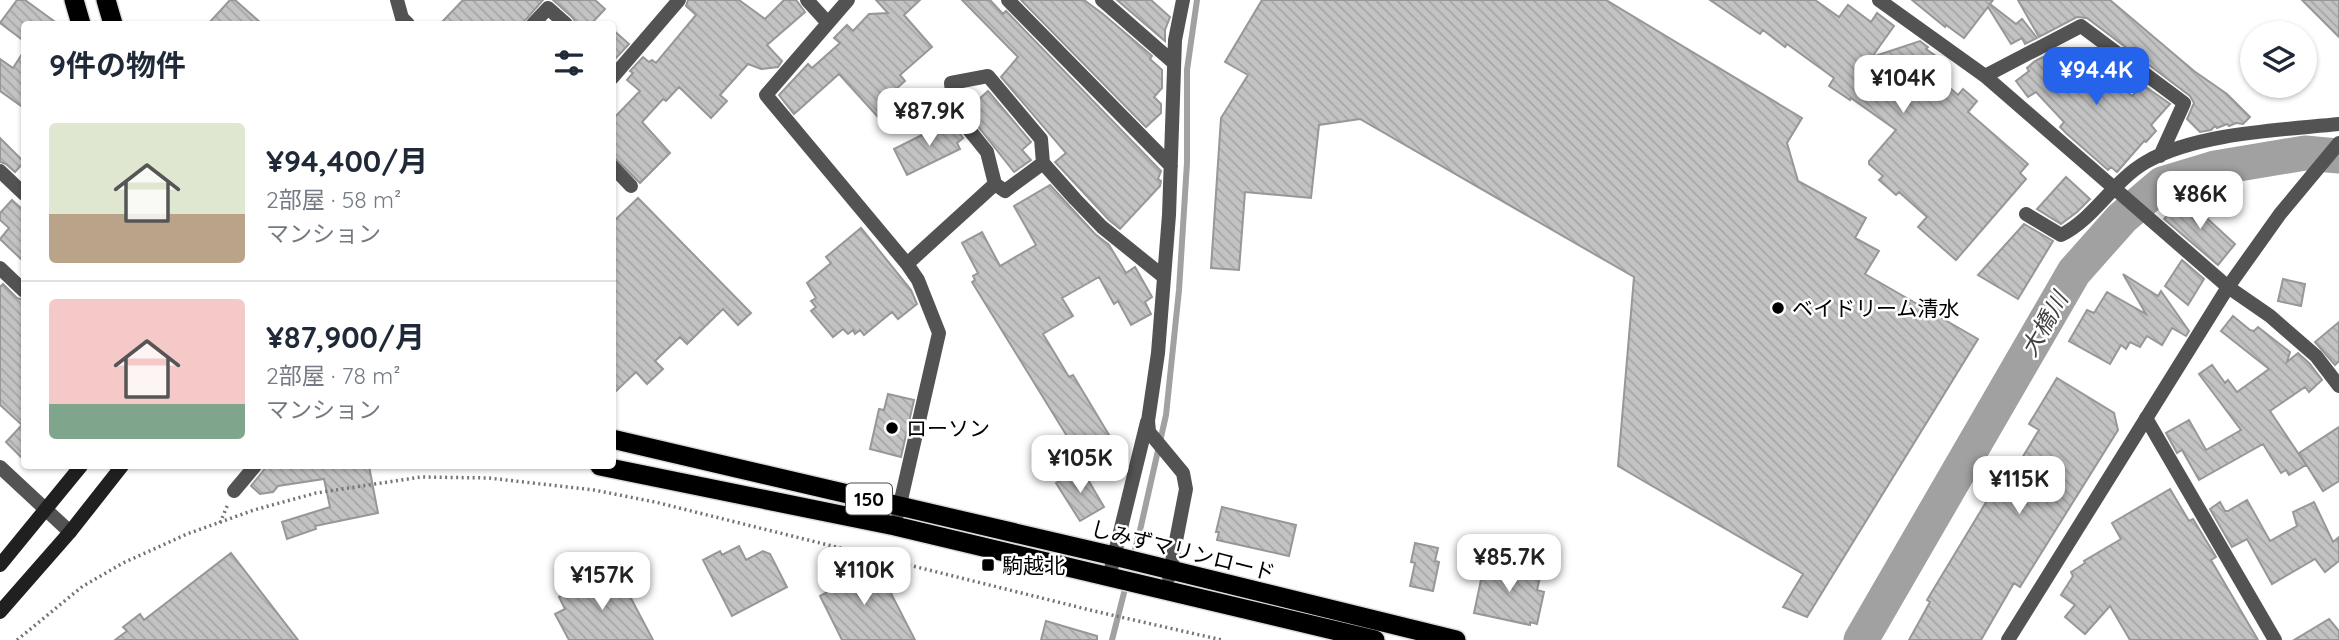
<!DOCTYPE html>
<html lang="ja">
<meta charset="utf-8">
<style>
:root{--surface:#fff;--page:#f2f2f3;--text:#1f2937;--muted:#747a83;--line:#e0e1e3;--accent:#2563eb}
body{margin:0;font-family:Quicksand,"Noto Sans JP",sans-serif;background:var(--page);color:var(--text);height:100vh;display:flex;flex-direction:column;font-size:26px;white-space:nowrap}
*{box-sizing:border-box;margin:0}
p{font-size:23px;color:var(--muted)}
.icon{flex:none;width:38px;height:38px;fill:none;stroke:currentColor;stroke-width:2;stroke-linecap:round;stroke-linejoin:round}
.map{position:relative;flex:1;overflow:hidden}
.details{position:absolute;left:21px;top:21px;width:595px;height:448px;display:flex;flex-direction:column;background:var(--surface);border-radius:7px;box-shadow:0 2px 5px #0004}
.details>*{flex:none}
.fabs{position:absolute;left:2240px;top:21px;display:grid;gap:14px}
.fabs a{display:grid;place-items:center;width:77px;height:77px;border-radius:50%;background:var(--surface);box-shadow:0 2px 5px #0004;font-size:35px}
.price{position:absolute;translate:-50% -60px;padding:0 16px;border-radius:14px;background:#fff;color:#222;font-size:23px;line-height:46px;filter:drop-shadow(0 2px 4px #0008)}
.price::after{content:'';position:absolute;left:50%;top:42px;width:21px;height:16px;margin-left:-10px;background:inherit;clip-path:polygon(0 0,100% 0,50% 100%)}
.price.current{background:var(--accent);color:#fff}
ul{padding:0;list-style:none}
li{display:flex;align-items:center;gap:21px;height:175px;padding:0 28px}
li+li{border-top:2px solid var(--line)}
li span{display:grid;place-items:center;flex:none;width:196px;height:140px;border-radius:7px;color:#555}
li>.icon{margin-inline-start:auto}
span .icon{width:84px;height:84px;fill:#fffc;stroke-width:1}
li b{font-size:30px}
h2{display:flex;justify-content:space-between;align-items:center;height:84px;padding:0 28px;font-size:30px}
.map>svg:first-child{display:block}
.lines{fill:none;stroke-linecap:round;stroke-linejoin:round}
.stream{stroke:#a1a1a1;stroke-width:6}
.river{stroke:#a1a1a1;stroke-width:35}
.building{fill:url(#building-back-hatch);stroke:#979797;stroke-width:2}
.trunk-casing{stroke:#dbdbdb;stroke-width:22}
.path{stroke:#757575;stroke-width:3.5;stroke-dasharray:2 3.5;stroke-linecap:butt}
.minor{stroke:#535353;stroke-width:14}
.tertiary{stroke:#535353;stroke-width:14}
.secondary{stroke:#202020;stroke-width:14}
.trunk{stroke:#000;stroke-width:19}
.poi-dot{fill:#000;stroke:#fff;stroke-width:2.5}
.labels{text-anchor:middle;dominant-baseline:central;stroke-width:5;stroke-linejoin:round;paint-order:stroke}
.shield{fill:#fff;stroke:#4c4c4c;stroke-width:2}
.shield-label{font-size:19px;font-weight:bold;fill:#000}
.poi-label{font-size:21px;fill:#000;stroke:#fff;text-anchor:start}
.street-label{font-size:21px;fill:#000;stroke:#fff}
.water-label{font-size:23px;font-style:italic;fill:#424242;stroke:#fff}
</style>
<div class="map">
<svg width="2339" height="640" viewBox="0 0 2339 640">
<defs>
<pattern id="building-back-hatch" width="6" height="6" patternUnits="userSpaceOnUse" patternTransform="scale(1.75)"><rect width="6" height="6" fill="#c3c3c3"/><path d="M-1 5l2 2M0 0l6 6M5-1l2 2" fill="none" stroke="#a6a6a6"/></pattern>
</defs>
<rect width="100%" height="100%" fill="#fff"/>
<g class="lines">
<!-- stream -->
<path class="stream" d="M2305 153 2330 150
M1112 640 1141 526 1166 415 1179 290 1187 163V70L1197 0"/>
<!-- river -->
<path class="river" d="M1861 640 2074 272 2122 218 2162 184 2215 168 2305 153 2339 156"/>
</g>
<!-- building -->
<path class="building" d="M17 0H25L58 24H24V41L0 23Z
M230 0H235L262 24H208Z
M463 0H543L522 24H440Z
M553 0H595L605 9 591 24H577L572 17Z
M688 0H739L765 19 784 0H796L805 12 767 45 782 61 778 67 761 69 748 64 720 95 727 101 711 118 679 87 666 101 663 99 642 122 670 153 640 183 612 155V120L640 91 627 80 633 73 630 71 643 57 649 62 652 60 656 63 696 15 686 6Z
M876 0H920L904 15 932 47 900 75 905 81 896 89 902 95 878 117 839 74 794 114 779 95 808 64 812 68 840 43 834 38 847 25 853 31 869 14 888 13Z
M962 0H990L1003 14 1006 11 1161 171 1158 179 1161 181 1160 186 1120 229 1109 220 1055 162 1066 153 1001 77 1018 57Z
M1021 0H1084L1103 14 1152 56 1150 59 1162 70V88L1154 97 1161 104V113L1146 127Z
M1117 0H1151L1170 17 1165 30V41Z
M1262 0H1606L1802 118 1787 143 1798 181 1866 218 1855 238 1879 251 1865 274 1978 339 1807 617 1783 607 1803 574 1618 466 1634 277 1360 119 1319 125 1311 198 1245 192 1239 270 1211 268 1221 118 1248 75 1225 62Z
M1710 0H1815L1839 17 1848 5 1871 22 1877 13 1894 26 1872 57 1920 41 1928 47 1926 49 1943 61 1933 73 1958 95 1963 89 1977 101 1968 112 2028 164 2020 173 2026 179 1956 260 1918 227 1927 217 1899 192 1896 195 1879 180 1883 176 1869 164V161L1896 130 1851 98 1850 100 1829 86 1834 78 1787 44 1785 47 1763 30 1760 34Z
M1912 0H1993L1990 4 2016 24 2022 19 2037 38 2025 44 2022 38 2011 44 1988 7 1964 38 1946 25 1945 27Z
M2018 0H2110L2194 71 2227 94 2250 117 2243 124 2236 123 2229 126 2227 124 2217 128 2215 126 2211 130 2200 132 2187 119 2194 103 2190 96 2087 18 2077 17 2039 37Z
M2302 0H2339V37Z
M612 29 629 44 616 58 612 55Z
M2097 50 2115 63 2104 72 2132 96 2143 85 2170 104 2151 125 2156 131 2146 142 2144 141 2117 172 2111 167 2108 170 2067 134 2060 127 2064 122 2036 92 2028 97 2016 81 2029 71 2027 68 2035 61 2049 54 2058 66 2064 63 2071 72Z
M24 51V108L0 91V59L13 68Z
M988 91 1031 142 1022 150 1031 160 1014 172 966 111Z
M950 121 963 138 957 143 960 149 907 175 894 149Z
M0 138 24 162 15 172 6 164 0 162Z
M2066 177 2090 199 2077 212 2061 224 2037 209Z
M1050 185 1095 234 1109 245 1126 273 1135 267 1152 297 1145 302 1151 314 1131 325 1118 301 1114 304 1099 277 1062 298 1073 316 1043 334 1069 377 1073 375 1112 440 1081 459 972 282 975 280 973 276 978 273 962 243 982 232 1000 266 1036 245 1014 206Z
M638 198 751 313 738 325 723 309 687 344 680 337 655 361 663 369 647 384 636 372 612 395V223Z
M2185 198 2235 244 2218 265 2164 219Z
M12 200 24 211V262L0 239 9 228 0 220V213Z
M2024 224 2053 241 2018 299 1978 275Z
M861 228 911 290 917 304 898 319 892 312 864 335 860 330 855 334 853 330 848 334 843 329 833 337 811 311 816 307 811 301 816 298 807 283 831 263 826 257Z
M2182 260 2204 279 2188 305 2165 286Z
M2123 274 2158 296 2161 291 2189 331 2186 336 2172 328 2162 345 2147 336 2140 347 2130 342 2126 349 2121 345 2110 364 2069 341 2087 310 2094 313 2107 292 2146 314Z
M2283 279 2305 284 2301 306 2278 301Z
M3 284 17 298 24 300V460L6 442 22 425 0 405V287Z
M2233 316 2250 330 2254 331 2258 327 2290 352 2287 362 2298 353 2309 363 2322 380 2309 392 2305 387 2270 411 2306 465 2289 475 2286 470 2281 473 2263 444 2199 480 2182 450 2177 453 2166 433 2189 420 2206 450 2241 430 2199 374 2212 365 2225 383 2228 380 2237 392 2269 369 2221 331Z
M2339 322V361L2335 365 2315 342Z
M2057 378 2114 413 2118 430 2020 587 2014 583 1981 640H1909L1930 602 1927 600 1991 494 1989 493 2011 458 2019 463 2039 430 2029 424Z
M888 394 914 400 901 457 870 449 879 409 884 410Z
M2339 427V481L2323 491 2299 453Z
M267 466H369L378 513 315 526 316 529 287 539 282 522 330 507 324 479 278 486 273 492 260 494 251 486Z
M1081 468 1104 507 1080 521 1056 483Z
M2170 489 2189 521 2193 519 2216 557 2211 560 2258 640H2130L2110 606 2085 634 2065 617 2075 605 2061 595 2073 576 2071 572 2085 563 2084 561 2121 539 2112 523Z
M2247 500 2270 541 2297 526 2293 512 2314 502 2333 542 2339 537V561L2325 572 2315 559 2272 584 2247 539 2232 547 2210 509 2220 502 2225 511H2228Z
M1222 507 1296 525 1289 556 1217 540 1219 532H1216Z
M1415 543 1438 548 1435 561 1439 562 1433 591 1410 586 1415 563 1411 562Z
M739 546 746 560 763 551 770 554 787 587 732 616 703 560 720 551 722 555Z
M231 553 298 640H115L127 631 123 627 140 614 144 620Z
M1485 561 1541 573 1537 590 1544 592 1537 624 1530 622V625L1474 613Z
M861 564 865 572 877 566 915 640H842L820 596 829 591 824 582Z
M615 568 653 640H569L555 614 565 609 559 597Z
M2329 619 2339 631V640H2294Z
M1046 621 1097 636V640H1041Z"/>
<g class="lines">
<!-- trunk casing -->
<g class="trunk-casing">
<path id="trunk" d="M74 0 81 24
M106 0 113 24
M612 439 1114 556 1456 640
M600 466 895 526 1375 640"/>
</g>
<!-- path -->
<path class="path" d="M220 523 228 504
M17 640 83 586 123 563 187 534 254 510 316 493 421 477 489 478 594 490 655 502 1094 611 1222 640"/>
<!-- minor -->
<path class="minor" d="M397 0 402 18 408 24
M807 0 827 22
M848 0 766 95 907 264 995 184 987 152 954 111 951 83 988 76 1041 139 1043 163 1075 199 1102 227 1164 277
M1008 0 1171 166
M1102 0 1174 63
M1879 0 1985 76 2228 287 2270 316 2316 356 2339 386
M533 24 548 8 566 24
M1985 76 2081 26 2184 103 2160 156
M612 78 679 0
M612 166 631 186
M0 171 24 194
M995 184 1005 191 1043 163
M2026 214 2061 235C2094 219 2113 181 2146 162 2196 133 2281 130 2339 124
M0 268 24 291
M2146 418 2275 640
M0 467 70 532
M234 491 255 466
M898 513 939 333 918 280 907 264
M1109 577 1147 422
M1169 577 1186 489 1183 473 1149 432 1148 421 1158 353 1169 215 1175 40 1183 0"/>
<!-- tertiary -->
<path class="tertiary" d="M2008 640 2228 287 2280 214 2339 143"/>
<!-- secondary -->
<path class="secondary" d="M0 565 81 466
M0 612 70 532 122 466"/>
<!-- trunk -->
<use href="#trunk" class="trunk"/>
</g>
<!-- markers -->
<g class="poi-dot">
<circle cx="1778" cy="308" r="7"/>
<circle cx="892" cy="428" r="7"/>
<rect x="981" y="558" width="14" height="14" rx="3.5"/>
</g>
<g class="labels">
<!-- shield labels -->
<rect class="shield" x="846" y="483.5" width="46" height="31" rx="5"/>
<g class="shield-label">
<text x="869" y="499">150</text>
</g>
<!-- poi labels -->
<g class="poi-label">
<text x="1792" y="308">ベイドリーム清水</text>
<text x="906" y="428">ローソン</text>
<text x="1002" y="565">駒越北</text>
</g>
<!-- street labels -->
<g class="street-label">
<text transform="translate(1183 550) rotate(14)">しみずマリンロード</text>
</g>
<!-- water labels -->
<g class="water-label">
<text transform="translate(2044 324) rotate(-60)">大橋川</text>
</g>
</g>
</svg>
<div class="fabs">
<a><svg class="icon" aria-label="layers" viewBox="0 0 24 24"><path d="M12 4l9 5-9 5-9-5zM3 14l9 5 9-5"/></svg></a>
</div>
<b class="price current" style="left:2096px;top:107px">¥94.4K</b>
<b class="price" style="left:1903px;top:115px">¥104K</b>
<b class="price" style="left:929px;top:148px">¥87.9K</b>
<b class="price" style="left:2200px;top:231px">¥86K</b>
<b class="price" style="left:1080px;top:495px">¥105K</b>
<b class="price" style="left:2019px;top:516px">¥115K</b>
<b class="price" style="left:1509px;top:594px">¥85.7K</b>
<b class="price" style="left:864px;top:607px">¥110K</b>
<b class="price" style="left:602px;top:612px">¥157K</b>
<section class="details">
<h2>9件の物件<svg class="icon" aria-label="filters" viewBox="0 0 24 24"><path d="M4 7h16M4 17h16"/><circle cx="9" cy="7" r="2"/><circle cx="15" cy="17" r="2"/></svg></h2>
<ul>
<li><span style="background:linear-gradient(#dfe7d0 65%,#b9a48a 0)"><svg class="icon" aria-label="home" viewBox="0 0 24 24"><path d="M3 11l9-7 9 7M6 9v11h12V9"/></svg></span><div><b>¥94,400/月</b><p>2部屋 · 58 m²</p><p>マンション</p></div></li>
<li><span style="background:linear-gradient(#f6c9c9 75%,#7fa58c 0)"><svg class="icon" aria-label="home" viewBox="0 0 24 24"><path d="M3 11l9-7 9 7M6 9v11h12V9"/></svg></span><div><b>¥87,900/月</b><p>2部屋 · 78 m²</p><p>マンション</p></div></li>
</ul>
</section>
</div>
